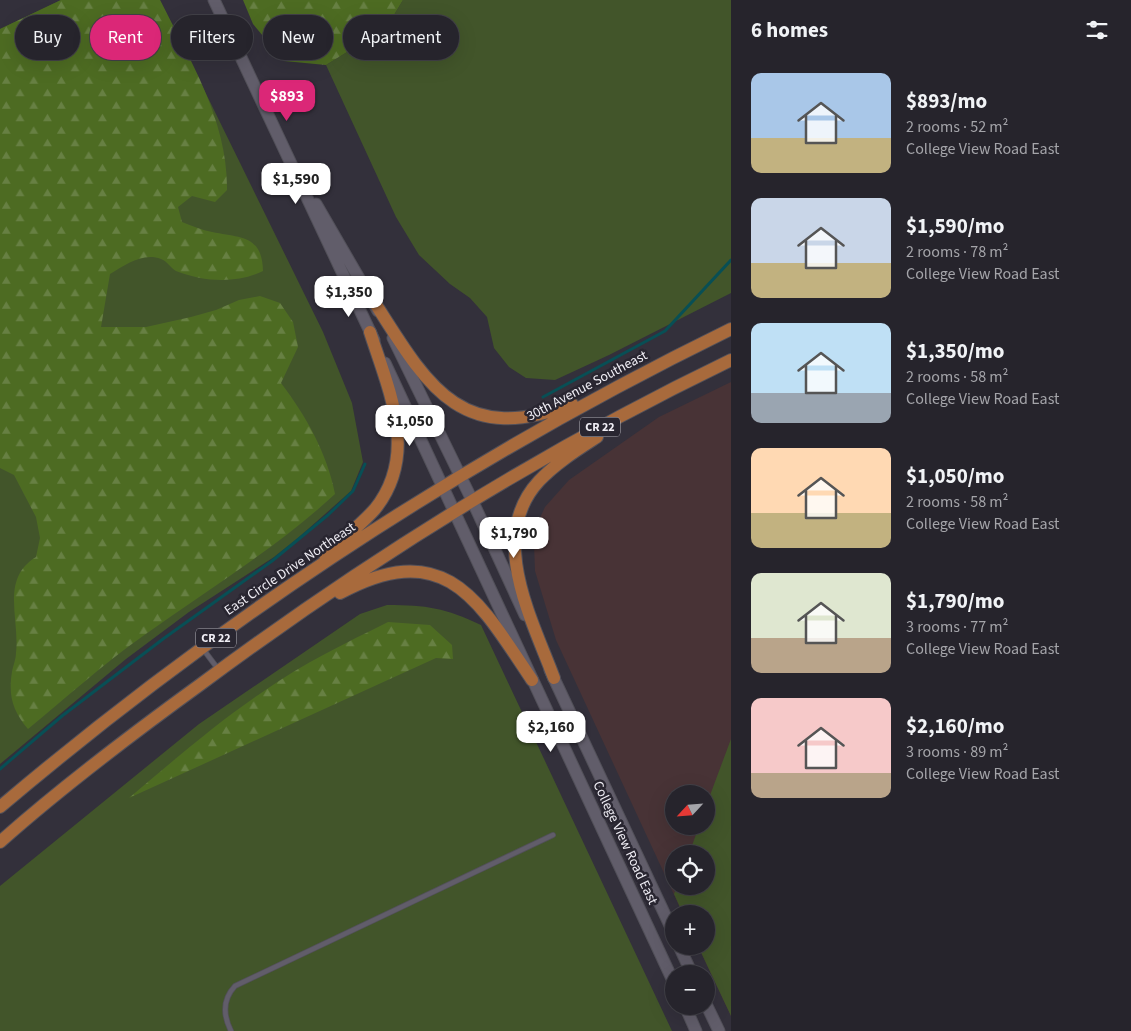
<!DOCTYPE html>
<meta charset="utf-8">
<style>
:root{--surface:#26242c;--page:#323038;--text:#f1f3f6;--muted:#a4a4a9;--line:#424148;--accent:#db2777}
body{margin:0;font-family:"Source Sans 3",sans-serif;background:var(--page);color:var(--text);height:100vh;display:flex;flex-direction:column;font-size:19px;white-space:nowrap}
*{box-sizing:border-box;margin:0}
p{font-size:16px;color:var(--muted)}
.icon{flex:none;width:28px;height:28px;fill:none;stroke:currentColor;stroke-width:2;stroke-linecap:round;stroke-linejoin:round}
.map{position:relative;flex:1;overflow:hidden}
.side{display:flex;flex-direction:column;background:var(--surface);width:400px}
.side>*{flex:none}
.top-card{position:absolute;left:15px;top:15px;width:475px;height:45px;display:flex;gap:10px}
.needle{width:32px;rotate:244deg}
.controls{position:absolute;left:665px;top:785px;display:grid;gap:10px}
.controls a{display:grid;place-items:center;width:50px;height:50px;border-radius:50%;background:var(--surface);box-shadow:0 5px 20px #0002,0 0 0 1px var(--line);font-size:25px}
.price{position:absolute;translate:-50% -42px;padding:0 11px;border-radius:10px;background:#fff;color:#222;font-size:16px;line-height:32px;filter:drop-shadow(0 1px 2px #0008)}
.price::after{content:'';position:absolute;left:50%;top:30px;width:15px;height:11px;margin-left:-8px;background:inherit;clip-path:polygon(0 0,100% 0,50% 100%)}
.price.on{background:var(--accent);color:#fff}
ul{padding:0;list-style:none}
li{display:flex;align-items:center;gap:15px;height:125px;padding:0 20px}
li span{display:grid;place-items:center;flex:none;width:140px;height:100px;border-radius:10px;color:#555}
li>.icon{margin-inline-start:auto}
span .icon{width:60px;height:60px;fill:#fffc;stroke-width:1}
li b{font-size:21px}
h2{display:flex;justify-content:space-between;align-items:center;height:60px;padding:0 20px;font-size:21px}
.tag{padding:0 18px;border-radius:22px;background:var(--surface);box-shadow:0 5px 20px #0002,0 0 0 1px var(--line);font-size:18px;line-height:45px}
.tag.on{background:var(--accent);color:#fff}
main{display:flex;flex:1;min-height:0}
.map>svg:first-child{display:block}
.education{fill:#483336;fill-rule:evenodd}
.green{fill:#42552a}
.forest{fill:url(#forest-firs)}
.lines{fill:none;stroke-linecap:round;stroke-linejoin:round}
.stream{stroke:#084f55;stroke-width:3}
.lane-casing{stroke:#525059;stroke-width:6}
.secondary-casing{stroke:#525059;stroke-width:13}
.primary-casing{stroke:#525059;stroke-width:14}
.lane{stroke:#615d6a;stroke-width:4.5}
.secondary{stroke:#615d6a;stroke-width:11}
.primary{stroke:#a86a3c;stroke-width:12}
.labels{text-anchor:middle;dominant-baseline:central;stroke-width:5;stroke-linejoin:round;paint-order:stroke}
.shield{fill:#292631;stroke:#b4b2ba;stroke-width:1}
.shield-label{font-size:12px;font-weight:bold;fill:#f0eef5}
.street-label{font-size:14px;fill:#f0eef5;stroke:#292631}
</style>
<main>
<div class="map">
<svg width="731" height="1031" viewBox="0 0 731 1031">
<defs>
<pattern id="forest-firs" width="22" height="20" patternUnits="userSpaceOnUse" patternTransform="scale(1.25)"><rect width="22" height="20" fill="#4d6b22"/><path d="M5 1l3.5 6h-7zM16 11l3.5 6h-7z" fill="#678043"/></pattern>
</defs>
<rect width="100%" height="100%" fill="#33303b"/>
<!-- education -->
<path class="education" d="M731 382V1016L698 946H706V914H683L556 640 535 571 534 544 537 524 545 507 569 480 659 417ZM674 794H706V826H674ZM674 854H706V886H674Z"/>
<!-- green -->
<path class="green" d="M61 0H160L323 332 352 403 363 462 351 491 298 538 274 557 189 612 126 659 0 764V29Z
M403 0H731V293L609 355 555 380 526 378 509 367 494 348 487 317 470 298 450 284 419 255 396 217 326 65 386 28Z
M387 605C427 605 445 608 481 625L672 1031H0V886L199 724 360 614Z
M731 739V1016L698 946H706V914H683L674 894 677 886H706V854H689L699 826H706V806Z"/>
<!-- forest -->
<path class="forest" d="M61 0H160C190 60 228 121 227 190L215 202 192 196 178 207 182 222C192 226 202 230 212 232 241 238 262 235 263 271 237 284 204 282 176 271 171 268 167 261 161 259 143 252 125 265 110 274L101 327H146L191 317 216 310 239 300 260 296 280 303 293 322 298 347 281 383C306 416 327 453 335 494 277 548 208 589 143 636 103 664 66 698 28 729 13 711 8 696 12 672 13 666 16 659 16 653 20 619 0 579 36 557L40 538 36 517 14 475 0 468V29Z
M243 0H403L386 28 326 65 284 61 253 24Z
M388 622 430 625 452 645 453 659 436 658 129 798C172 762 216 723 264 691 302 664 346 643 388 622Z"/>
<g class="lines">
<!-- stream -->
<path class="stream" d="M543 397 665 331 731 260
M0 769 62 716 163 639 272 561 328 515 353 491 365 464"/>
<!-- lane casing -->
<g class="lane-casing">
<path id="lane" d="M203 649 218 669
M231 1031C223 1015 222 1000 235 986L553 835"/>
</g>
<!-- secondary casing -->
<g class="secondary-casing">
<path id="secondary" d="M214 0 374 340
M316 204 378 311
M393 338 472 500 525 615
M385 363 674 983
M550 670 674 934
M679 946 692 974
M706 1004 719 1031
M685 1006 696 1031"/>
</g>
<!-- primary casing -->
<g class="primary-casing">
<path id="primary" d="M375 303C428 387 462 447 572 404
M325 555C341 540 360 526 375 509 419 454 389 391 370 332
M340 593C446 536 479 601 532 680
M554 678C532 619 487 537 539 481 556 463 577 450 597 437
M0 807C223 618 469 457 731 329
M0 842C63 786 132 734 201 684 368 560 544 450 731 360"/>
</g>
<!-- lane -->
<use href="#lane" class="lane"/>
<!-- secondary -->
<use href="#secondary" class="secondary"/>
<!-- primary -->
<use href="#primary" class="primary"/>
</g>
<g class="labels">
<!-- shield labels -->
<g class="shield">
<rect x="580" y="417.5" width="40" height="19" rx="4"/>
<rect x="196" y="628.5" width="40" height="19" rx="4"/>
</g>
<g class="shield-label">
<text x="600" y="427">CR 22</text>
<text x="216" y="638">CR 22</text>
</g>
<!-- street labels -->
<g class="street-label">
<text transform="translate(587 386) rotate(-28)">30th Avenue Southeast</text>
<text transform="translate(290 569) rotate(-34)">East Circle Drive Northeast</text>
<text transform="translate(625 843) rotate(65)">College View Road East</text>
</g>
</g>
</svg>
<div class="controls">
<a><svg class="needle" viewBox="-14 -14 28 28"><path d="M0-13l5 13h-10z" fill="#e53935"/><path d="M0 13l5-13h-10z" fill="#a4a4a9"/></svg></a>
<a><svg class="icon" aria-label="locate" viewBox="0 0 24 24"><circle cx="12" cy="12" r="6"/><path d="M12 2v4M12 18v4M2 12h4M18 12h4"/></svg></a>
<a>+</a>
<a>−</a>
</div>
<b class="price on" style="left:287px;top:122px">$893</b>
<b class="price" style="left:296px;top:205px">$1,590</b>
<b class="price" style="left:349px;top:318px">$1,350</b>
<b class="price" style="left:410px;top:447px">$1,050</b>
<b class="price" style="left:514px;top:559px">$1,790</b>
<b class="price" style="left:551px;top:753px">$2,160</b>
<div class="top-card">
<a class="tag">Buy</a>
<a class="tag on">Rent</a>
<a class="tag">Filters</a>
<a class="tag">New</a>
<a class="tag">Apartment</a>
</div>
</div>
<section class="side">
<h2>6 homes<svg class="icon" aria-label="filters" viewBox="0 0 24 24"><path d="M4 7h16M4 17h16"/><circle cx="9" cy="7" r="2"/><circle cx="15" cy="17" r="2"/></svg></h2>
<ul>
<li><span style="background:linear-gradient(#a9c7e8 65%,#c2b280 0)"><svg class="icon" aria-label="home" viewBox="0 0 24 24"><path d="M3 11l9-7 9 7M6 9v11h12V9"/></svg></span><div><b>$893/mo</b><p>2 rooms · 52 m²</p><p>College View Road East</p></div></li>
<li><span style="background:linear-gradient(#c9d6e8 65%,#c2b280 0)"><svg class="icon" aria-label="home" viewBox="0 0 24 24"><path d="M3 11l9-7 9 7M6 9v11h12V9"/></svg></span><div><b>$1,590/mo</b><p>2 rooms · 78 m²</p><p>College View Road East</p></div></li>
<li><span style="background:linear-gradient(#bfe0f5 70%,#9aa5b1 0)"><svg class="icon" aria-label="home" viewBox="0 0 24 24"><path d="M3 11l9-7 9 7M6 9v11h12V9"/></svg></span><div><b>$1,350/mo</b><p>2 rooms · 58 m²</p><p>College View Road East</p></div></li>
<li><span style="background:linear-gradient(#ffd9b3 65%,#c2b280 0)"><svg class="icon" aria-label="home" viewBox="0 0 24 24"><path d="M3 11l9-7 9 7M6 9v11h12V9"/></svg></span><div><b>$1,050/mo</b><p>2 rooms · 58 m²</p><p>College View Road East</p></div></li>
<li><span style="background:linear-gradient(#dfe7d0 65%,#b9a48a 0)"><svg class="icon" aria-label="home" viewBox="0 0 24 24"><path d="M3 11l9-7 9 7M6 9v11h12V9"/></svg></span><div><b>$1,790/mo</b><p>3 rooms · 77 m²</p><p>College View Road East</p></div></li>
<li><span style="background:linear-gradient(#f6c9c9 75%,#b9a48a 0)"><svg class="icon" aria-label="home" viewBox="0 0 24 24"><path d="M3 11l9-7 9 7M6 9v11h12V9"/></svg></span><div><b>$2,160/mo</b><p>3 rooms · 89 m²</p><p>College View Road East</p></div></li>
</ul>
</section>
</main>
